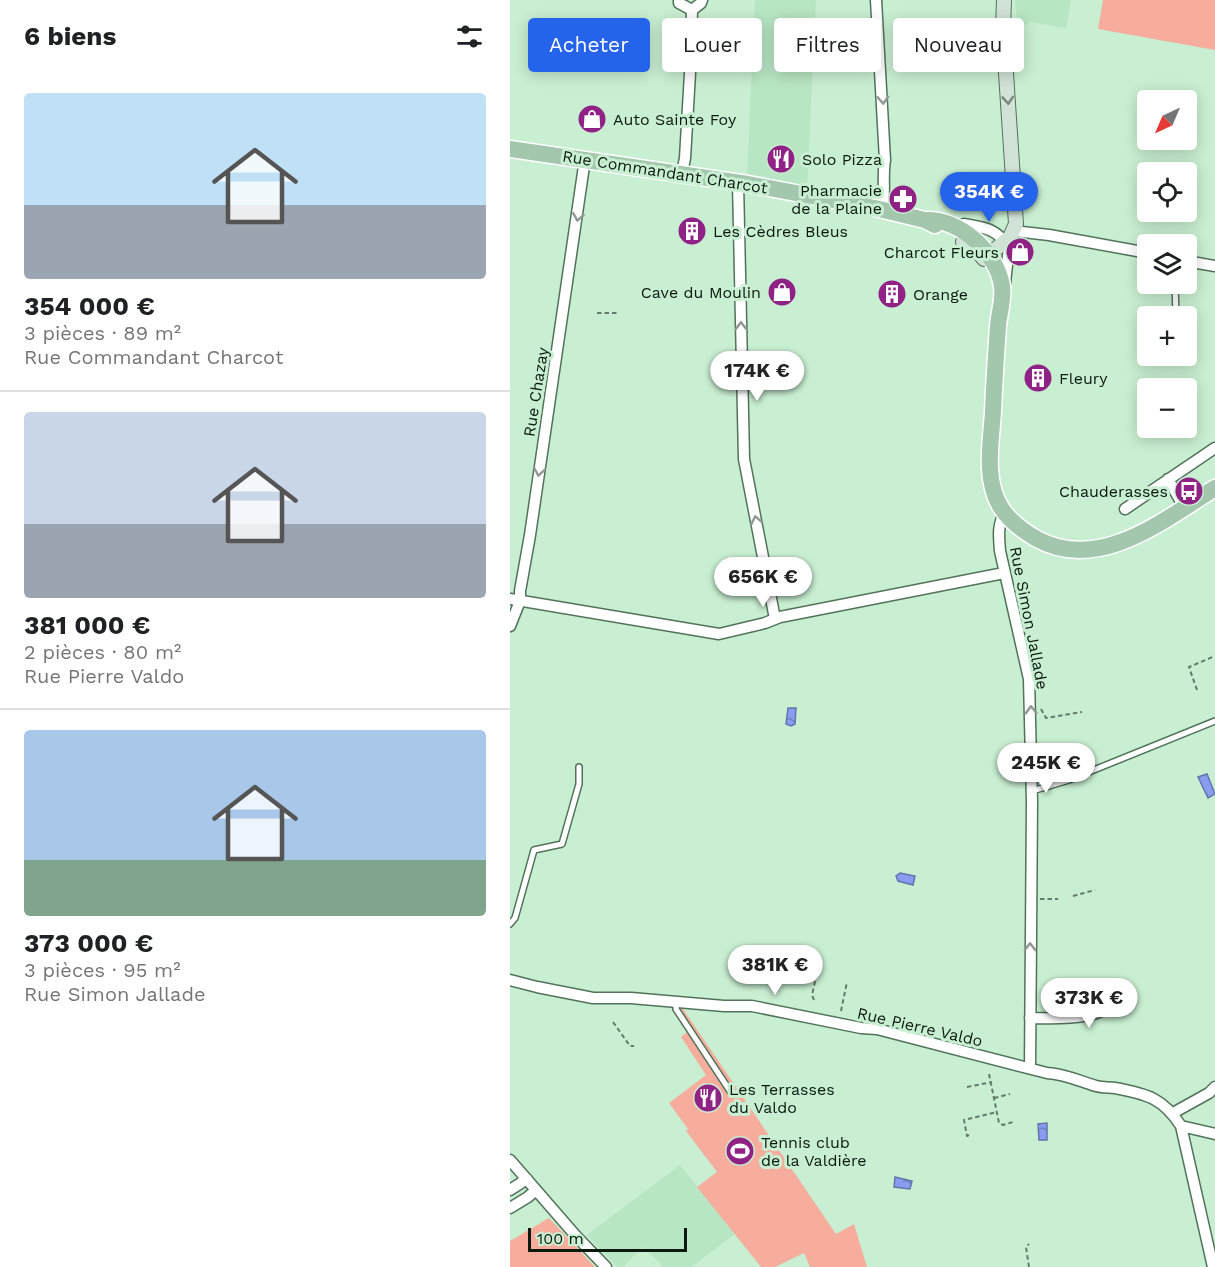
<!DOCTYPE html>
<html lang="fr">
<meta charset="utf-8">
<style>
:root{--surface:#fff;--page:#f2f2f2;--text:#202124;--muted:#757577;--line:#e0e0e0;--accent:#2563eb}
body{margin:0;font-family:"Work Sans",sans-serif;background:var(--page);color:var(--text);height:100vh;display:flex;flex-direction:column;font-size:22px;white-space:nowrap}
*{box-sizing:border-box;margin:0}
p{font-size:20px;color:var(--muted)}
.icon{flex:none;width:33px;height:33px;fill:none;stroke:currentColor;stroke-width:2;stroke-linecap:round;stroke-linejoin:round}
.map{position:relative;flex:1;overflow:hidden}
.side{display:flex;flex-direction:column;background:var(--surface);width:510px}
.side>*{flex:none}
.banner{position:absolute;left:18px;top:18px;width:570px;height:54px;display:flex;gap:12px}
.needle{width:39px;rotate:224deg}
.controls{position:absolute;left:627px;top:90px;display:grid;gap:12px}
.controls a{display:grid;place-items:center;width:60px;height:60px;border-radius:6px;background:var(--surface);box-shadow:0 3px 15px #0003;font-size:30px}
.scale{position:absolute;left:18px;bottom:15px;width:159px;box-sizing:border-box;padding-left:6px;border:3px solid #0b190f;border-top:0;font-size:16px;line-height:21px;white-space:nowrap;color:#0b190f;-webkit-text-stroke:4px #c9efd2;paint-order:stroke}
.price{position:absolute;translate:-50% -51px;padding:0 14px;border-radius:21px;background:#fff;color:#222;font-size:20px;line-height:39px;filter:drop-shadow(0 2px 3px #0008)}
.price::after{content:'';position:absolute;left:50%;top:36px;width:18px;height:14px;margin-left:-9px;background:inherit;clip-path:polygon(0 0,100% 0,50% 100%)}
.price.active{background:var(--accent);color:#fff}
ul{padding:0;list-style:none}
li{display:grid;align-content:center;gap:12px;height:318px;padding:0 24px}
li+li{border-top:2px solid var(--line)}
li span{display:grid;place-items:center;height:186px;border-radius:6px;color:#555}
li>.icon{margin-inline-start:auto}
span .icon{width:108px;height:108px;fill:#fffc;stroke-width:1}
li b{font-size:26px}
h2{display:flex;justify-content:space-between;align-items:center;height:72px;padding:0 24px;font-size:26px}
.pill{padding:0 21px;border-radius:6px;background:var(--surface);box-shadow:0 3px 15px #0003;font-size:21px;line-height:54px}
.pill.active{background:var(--accent);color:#fff}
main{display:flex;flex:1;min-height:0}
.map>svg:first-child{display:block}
.built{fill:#b8e5c3}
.green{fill:#f6ad9d}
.water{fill:url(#water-ripples);stroke:#6375ac;stroke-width:1.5}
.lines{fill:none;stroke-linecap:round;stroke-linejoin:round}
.lane-casing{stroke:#51735a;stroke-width:8}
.street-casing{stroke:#51735a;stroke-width:13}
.secondary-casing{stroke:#51735a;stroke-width:16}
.primary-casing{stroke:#fff;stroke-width:19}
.path{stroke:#637c69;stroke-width:2;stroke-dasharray:4.5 3;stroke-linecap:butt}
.lane{stroke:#fff;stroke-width:5}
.street{stroke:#fff;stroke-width:10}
.secondary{stroke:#d1e3d6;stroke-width:14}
.primary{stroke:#a3c7ad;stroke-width:16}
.oneway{stroke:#919893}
.oneway2{stroke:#78887c}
.labels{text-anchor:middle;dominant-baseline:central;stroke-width:6;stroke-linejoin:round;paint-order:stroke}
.poi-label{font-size:16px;fill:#0b190f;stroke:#c9efd2;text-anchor:start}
.street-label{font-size:16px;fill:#0b190f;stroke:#c9efd2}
</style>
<main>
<section class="side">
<h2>6 biens<svg class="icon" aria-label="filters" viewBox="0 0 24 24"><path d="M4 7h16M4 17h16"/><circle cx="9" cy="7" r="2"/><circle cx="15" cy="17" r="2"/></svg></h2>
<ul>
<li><span style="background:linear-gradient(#bfe0f5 60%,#9aa5b1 0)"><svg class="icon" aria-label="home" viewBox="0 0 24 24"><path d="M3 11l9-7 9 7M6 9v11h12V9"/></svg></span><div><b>354 000 €</b><p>3 pièces · 89 m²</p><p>Rue Commandant Charcot</p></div></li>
<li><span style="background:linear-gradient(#c9d6e8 60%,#9aa5b1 0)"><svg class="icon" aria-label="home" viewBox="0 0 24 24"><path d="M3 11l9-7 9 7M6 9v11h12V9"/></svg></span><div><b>381 000 €</b><p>2 pièces · 80 m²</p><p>Rue Pierre Valdo</p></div></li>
<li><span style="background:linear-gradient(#a9c7e8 70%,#7fa58c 0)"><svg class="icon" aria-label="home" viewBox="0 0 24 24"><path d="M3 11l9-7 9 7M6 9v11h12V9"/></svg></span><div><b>373 000 €</b><p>3 pièces · 95 m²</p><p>Rue Simon Jallade</p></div></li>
</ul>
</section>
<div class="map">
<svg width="705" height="1267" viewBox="0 0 705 1267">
<defs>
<pattern id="water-ripples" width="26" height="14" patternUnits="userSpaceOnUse" patternTransform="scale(1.5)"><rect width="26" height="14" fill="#899df0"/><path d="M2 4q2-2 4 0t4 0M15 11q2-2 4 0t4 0" fill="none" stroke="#6e7fc1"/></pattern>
</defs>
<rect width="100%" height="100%" fill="#c9efd2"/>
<!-- built -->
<path class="built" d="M245 0H306L297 188 237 177Z
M505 0H561L556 28 519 22 518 25 507 23Z
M170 1165 225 1234 181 1267H151L152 1265 133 1247 113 1267H107L77 1235Z"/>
<!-- green -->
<path class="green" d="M593 0H705V50L588 29Z
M161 1009H173L326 1234 344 1224 357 1267H300L294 1253 265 1267H251L187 1187 207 1172 176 1131 178 1129 159 1103 196 1075 171 1037 177 1032Z
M39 1218 85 1267H0V1241Z"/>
<!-- water -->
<path class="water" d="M278 708H286L285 724 281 726 276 724Z
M697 774 705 794 698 798 688 777Z
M390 873 405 876 403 885 388 881 386 876Z
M537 1123V1140H529L528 1124Z
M385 1177 402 1181 400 1189 384 1187Z"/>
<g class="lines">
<!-- lane casing -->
<g class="lane-casing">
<path id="lane" d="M665 284 666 316
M522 791 559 780 705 721
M0 924 5 918 24 850 52 844 69 784V767
M166 1003V1009L222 1094"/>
</g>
<!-- street casing -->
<g class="street-casing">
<path id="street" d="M169 0V3L182 10
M366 0 375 160C372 177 376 193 372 210
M182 10 191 3 192 0
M181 47 182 10
M172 173 175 158 180 73
M228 182 234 459 265 619
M450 228 454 224C476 228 485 228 499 247L495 283
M504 231 539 235 638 253
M676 261 705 266
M658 479 674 507
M615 509 705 448
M495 513C487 524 489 538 490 551L519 679 522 802 520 1068
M0 599 209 634 255 623 270 617 494 573
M0 626 10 601V591L20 535 75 159
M0 980 27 987 83 998H121L214 1006H242L351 1028 367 1029 537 1073C555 1074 569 1081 586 1086 593 1088 599 1087 605 1088 637 1094 653 1098 671 1126L703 1267
M520 1018C540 1018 603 1023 603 994
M663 1113 699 1093 705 1087
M671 1126 705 1134
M0 1160 66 1236 96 1267
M0 1190 17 1179
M0 1208 18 1197 26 1190"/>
</g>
<!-- secondary casing -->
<g class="secondary-casing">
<path id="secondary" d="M453 242 460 243 474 259 500 237 506 224 493 28 494 0"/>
</g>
<!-- primary casing -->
<g class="primary-casing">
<path id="primary" d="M0 149 238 184 365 208 415 220 425 225
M415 220C449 218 487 252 492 286 494 299 489 313 488 326 486 355 484 384 483 412 481 442 474 479 490 506 498 520 513 531 527 539 589 573 654 520 705 488"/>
</g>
<!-- path -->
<path class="path" d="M87 313H107
M687 690 679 667 705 656
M531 709 536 718 572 712
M563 896 585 890
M530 899H548
M304 1000 302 995 310 960
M331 1011 337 982
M103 1022 120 1046H124
M479 1074 489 1123 493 1125 503 1122
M457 1087 482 1082
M484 1098 500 1094
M459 1135 457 1136 454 1120 487 1112
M519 1267 516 1247 519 1244"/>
<!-- lane -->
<use href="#lane" class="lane"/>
<!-- street -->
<use href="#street" class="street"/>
<!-- secondary -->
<use href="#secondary" class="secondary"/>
<!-- primary -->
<use href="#primary" class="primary"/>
</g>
<!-- one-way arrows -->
<defs><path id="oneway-chevron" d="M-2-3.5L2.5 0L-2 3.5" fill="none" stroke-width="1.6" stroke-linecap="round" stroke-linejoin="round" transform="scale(1.5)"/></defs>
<g class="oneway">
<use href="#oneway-chevron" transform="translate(373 100) rotate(87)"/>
<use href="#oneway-chevron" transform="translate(68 217) rotate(99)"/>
<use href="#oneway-chevron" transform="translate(231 326) rotate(-91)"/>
<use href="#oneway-chevron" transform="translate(29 472) rotate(99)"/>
<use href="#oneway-chevron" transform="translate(246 520) rotate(-101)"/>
<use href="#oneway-chevron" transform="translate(521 710) rotate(-92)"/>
<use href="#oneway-chevron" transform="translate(520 947) rotate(-90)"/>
</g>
<use class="oneway2" href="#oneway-chevron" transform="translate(498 100) rotate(86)"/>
<!-- icons -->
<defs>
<g id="shop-disc" transform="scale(1.5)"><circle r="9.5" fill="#8f2284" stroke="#c9efd2"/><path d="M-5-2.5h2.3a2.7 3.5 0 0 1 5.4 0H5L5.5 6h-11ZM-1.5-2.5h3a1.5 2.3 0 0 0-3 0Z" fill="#fff"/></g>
<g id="restaurant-disc" transform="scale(1.5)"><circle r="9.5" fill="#8f2284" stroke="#c9efd2"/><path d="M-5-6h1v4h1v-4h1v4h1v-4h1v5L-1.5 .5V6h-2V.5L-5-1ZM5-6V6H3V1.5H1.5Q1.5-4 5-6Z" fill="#fff"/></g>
<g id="pharmacy-disc" transform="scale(1.5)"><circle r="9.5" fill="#8f2284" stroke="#c9efd2"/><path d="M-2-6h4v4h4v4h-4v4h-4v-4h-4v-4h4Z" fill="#fff"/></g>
<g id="building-disc" transform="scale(1.5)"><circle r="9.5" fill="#8f2284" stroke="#c9efd2"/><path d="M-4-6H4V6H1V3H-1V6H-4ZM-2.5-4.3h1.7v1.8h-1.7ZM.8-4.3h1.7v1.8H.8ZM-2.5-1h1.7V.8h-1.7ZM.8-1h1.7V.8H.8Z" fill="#fff"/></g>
<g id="bus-disc" transform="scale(1.5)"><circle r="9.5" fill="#8f2284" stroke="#c9efd2"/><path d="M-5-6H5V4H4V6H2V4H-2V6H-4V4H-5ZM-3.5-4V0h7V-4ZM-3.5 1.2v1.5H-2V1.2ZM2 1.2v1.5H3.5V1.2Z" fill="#fff"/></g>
<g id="stadium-disc" transform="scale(1.5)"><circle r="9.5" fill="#8f2284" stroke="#c9efd2"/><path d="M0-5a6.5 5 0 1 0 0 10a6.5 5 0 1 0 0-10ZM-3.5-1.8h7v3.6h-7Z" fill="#fff"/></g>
</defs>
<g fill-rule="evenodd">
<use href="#shop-disc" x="82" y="119"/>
<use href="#restaurant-disc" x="271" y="159"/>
<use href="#pharmacy-disc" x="393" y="199"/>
<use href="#building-disc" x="182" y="231"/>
<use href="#shop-disc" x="510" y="252"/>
<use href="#shop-disc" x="272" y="292"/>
<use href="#building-disc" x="382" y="294"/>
<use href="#building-disc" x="528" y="378"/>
<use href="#bus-disc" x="679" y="491"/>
<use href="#restaurant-disc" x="198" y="1098"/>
<use href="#stadium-disc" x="230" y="1151"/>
</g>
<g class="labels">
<!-- poi labels -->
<g class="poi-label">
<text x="103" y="119">Auto Sainte Foy</text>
<text x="292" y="159">Solo Pizza</text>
<text x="372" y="190" text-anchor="end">Pharmacie<tspan x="372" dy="18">de la Plaine</tspan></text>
<text x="203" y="231">Les Cèdres Bleus</text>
<text x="489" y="252" text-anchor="end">Charcot Fleurs</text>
<text x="251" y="292" text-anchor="end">Cave du Moulin</text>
<text x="403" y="294">Orange</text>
<text x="549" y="378">Fleury</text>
<text x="658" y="491" text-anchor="end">Chauderasses</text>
<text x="219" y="1089">Les Terrasses<tspan x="219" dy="18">du Valdo</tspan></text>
<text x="251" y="1142">Tennis club<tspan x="251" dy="18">de la Valdière</tspan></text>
</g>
<!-- street labels -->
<g class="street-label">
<text transform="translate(155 172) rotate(9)">Rue Commandant Charcot</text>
<text transform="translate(26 392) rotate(-81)">Rue Chazay</text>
<text transform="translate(519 618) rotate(79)">Rue Simon Jallade</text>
<text transform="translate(410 1027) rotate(13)">Rue Pierre Valdo</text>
</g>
</g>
</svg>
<div class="controls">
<a><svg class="needle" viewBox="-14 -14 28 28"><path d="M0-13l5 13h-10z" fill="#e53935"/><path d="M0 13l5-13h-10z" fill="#757577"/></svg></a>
<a><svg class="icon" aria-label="locate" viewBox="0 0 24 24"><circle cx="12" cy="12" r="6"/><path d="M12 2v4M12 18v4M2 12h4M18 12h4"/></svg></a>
<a><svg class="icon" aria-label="layers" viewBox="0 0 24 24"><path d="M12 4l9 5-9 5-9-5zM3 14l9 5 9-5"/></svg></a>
<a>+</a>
<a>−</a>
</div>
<div class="scale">100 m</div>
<b class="price active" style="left:479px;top:223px">354K €</b>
<b class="price" style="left:247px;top:402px">174K €</b>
<b class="price" style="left:253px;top:608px">656K €</b>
<b class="price" style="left:536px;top:794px">245K €</b>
<b class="price" style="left:265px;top:996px">381K €</b>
<b class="price" style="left:579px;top:1029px">373K €</b>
<div class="banner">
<a class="pill active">Acheter</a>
<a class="pill">Louer</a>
<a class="pill">Filtres</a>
<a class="pill">Nouveau</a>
</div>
</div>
</main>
